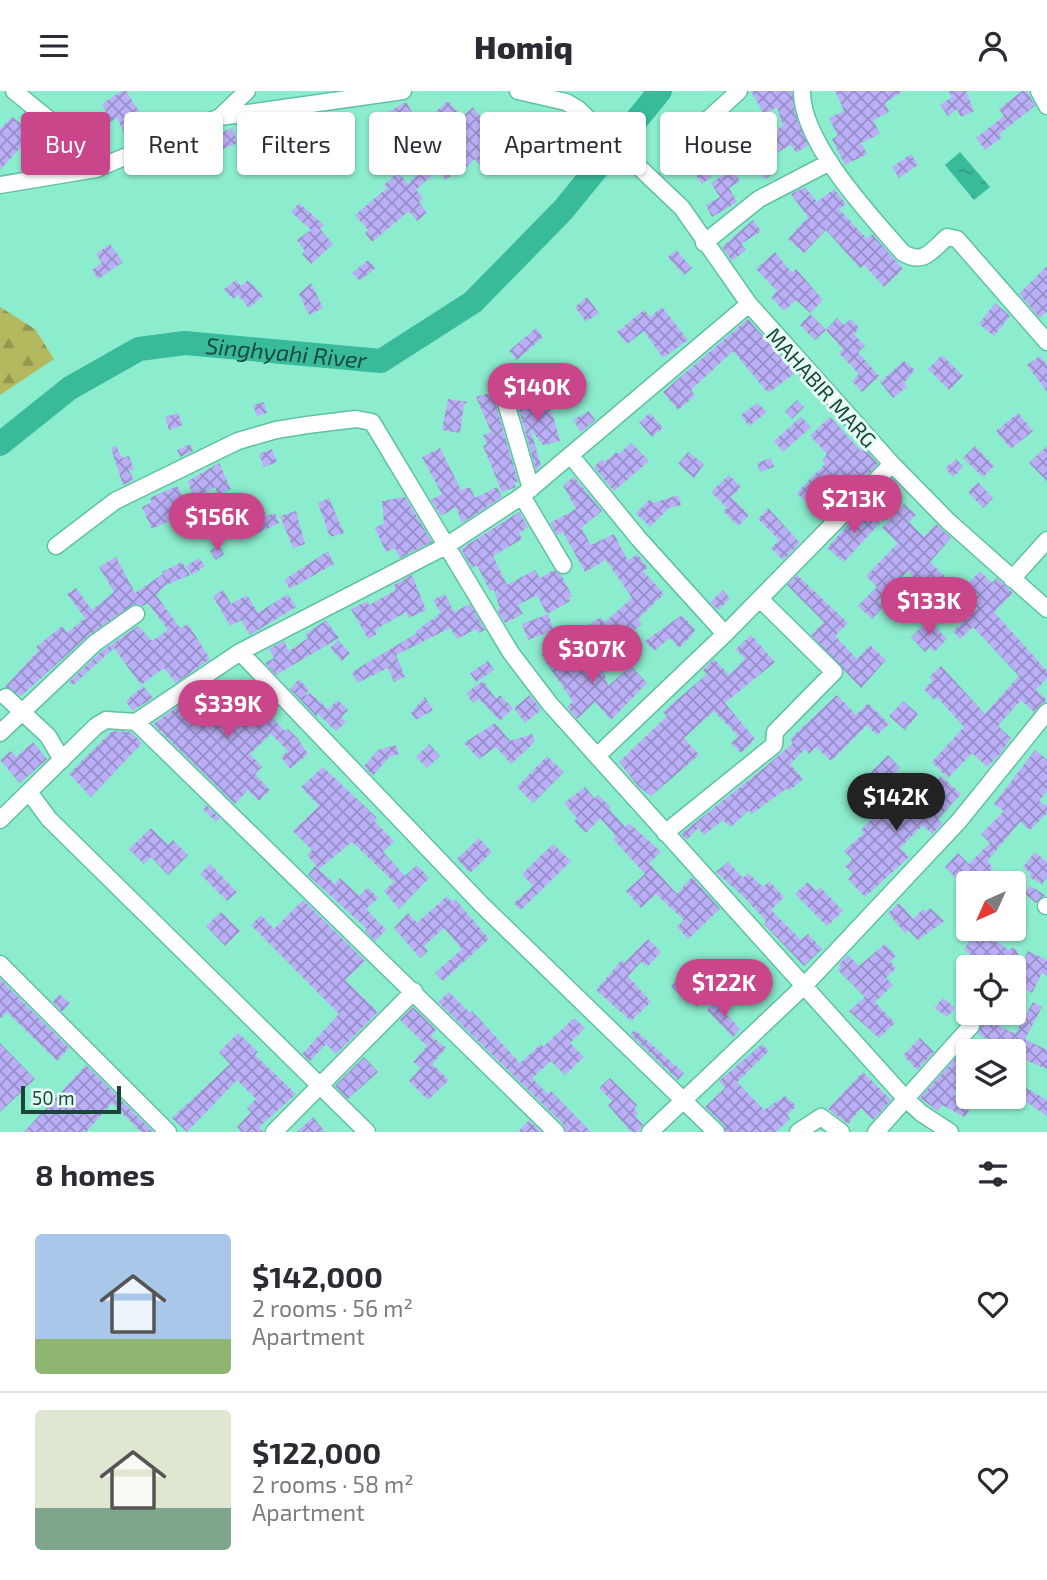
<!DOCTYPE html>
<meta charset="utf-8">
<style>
:root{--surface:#fff;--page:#f7f7f7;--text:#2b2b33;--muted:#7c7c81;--line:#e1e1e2;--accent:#ca468b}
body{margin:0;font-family:"Exo 2",sans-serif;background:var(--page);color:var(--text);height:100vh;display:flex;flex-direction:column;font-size:26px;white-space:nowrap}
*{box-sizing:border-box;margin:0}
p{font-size:23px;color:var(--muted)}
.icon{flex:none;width:38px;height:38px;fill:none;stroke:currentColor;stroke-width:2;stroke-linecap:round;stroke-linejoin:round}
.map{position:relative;height:1041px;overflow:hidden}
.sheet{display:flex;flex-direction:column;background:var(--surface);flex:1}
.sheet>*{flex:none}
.guide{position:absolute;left:21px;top:21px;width:1006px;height:63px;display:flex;gap:14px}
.needle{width:46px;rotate:225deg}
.tools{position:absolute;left:956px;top:780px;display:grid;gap:14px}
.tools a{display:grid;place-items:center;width:70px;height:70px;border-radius:7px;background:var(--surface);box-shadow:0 2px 5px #0004;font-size:35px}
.scale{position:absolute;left:21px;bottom:18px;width:100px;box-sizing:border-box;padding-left:7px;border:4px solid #1c4539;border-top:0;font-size:19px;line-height:24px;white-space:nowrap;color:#1c4539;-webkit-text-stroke:5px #e4fef4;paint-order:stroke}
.price{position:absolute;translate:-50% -60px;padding:0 16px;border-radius:24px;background:var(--accent);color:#fff;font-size:23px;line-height:46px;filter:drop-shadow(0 2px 4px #0008)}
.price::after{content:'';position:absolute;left:50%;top:42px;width:21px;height:16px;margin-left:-10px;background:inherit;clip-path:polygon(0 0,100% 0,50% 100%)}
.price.on{background:#222;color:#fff}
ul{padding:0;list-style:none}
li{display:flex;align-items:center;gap:21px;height:175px;padding:0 35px}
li+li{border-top:2px solid var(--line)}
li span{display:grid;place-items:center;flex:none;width:196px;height:140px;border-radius:7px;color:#555}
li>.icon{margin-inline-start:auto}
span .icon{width:84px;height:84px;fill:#fffc;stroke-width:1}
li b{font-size:30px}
h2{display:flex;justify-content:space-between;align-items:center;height:84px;padding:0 35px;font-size:30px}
.chip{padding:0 24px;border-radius:7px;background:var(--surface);box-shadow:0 2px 5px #0004;font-size:24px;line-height:63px}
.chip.on{background:var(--accent);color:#fff}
header{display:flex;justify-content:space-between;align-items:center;height:91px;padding:0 35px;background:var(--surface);font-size:32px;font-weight:800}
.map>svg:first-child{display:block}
.forest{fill:url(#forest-firs)}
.water{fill:url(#water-ripples)}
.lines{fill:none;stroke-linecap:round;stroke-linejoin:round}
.river{stroke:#39ba98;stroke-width:24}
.building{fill:url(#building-cross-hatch)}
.minor-casing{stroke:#60c1a4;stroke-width:19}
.minor{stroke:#fff;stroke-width:16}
.labels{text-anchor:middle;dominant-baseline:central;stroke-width:6;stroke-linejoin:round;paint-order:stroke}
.street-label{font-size:21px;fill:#1c4539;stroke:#e4fef4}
.water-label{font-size:23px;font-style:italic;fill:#174b3d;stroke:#e4fef4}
</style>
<header><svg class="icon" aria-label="menu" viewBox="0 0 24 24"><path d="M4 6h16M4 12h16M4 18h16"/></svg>Homiq<svg class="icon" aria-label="person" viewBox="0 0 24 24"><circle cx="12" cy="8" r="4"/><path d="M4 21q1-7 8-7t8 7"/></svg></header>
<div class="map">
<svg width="1047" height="1041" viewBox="0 0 1047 1041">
<defs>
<pattern id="forest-firs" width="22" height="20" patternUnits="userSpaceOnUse" patternTransform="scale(1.75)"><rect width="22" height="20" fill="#b4b95f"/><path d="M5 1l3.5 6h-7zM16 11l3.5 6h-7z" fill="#92984f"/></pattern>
<pattern id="water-ripples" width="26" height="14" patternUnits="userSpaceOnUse" patternTransform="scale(1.75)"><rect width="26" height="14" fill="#39ba98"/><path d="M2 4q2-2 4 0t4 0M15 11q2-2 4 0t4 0" fill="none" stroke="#2f997d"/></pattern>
<pattern id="building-cross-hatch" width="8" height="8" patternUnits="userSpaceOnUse" patternTransform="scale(1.75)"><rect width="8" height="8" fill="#baaef6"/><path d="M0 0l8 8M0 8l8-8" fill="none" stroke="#968fc8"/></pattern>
</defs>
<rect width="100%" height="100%" fill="#8cecce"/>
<!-- forest -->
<path class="forest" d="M0 216 35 238 54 268 0 304Z"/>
<!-- water -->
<path class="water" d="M960 61 990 96 974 109 945 74Z"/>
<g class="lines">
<!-- river -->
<path class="river" id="s1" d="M0 353 70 297 139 258 185 252 381 270 473 211 563 119 660 0"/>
</g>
<!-- building -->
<path class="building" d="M122 0H126L150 38 128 49 117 27 97 39 105 53 94 59 78 40 81 32 106 21 102 13Z
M751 0H792L795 23 808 54 796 62 791 54 771 65 762 48 783 35 777 16 764 23Z
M835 0H903L885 12 889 21 873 29 880 43 861 52 867 63 845 74 832 48 838 45 829 27 844 20Z
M948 0H966L974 20 961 26 957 18 948 25 940 14 952 6Z
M1022 0H1027L1035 15 999 43 1002 46 985 59 976 47 1004 25 999 18Z
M448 10 462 26 473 16 484 30 491 23 501 33 478 53 489 64 479 73 475 68 456 86 453 83 446 89 437 80 416 99 423 107 419 111 427 122 417 130 409 120 372 151 365 142 368 139 355 124 387 97 384 94 398 81 408 93 428 72 423 66 451 41 434 22Z
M406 11 412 21 379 40 373 30Z
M735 24 749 39 752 37 759 47 742 59 751 73 739 81 711 40Z
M12 26 32 40 30 33 34 30 67 59 57 67 40 46 36 51 33 48 24 58 21 56 0 79V38Z
M232 37 238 52 210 63 211 66 183 79 181 75 167 81 160 64 182 55 183 59Z
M911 63 918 74 899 87 892 76Z
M768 66 776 81 765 88 755 75Z
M705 77 711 86 702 93 696 84Z
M733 78 740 90 729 97 737 111 712 126 706 114 720 106 711 92Z
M805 96 817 111 834 98 846 113 839 118 867 148 872 143 903 178 884 196 864 174 860 177 826 139 804 162 788 148 808 126 791 103Z
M299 112 324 134 320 138 333 153 311 173 302 163 305 160 297 149 311 139 291 121Z
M753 129 761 140 741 153 746 159 732 170 722 156Z
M110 153 123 171 98 188 92 179 102 172 96 163Z
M676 159 692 177 684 184 668 166Z
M775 161 792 182 796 178 823 209 810 222 796 209 784 220 771 206 777 200 756 178Z
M368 169 375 177 360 190 352 182Z
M1047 175V221L1040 227 1019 203Z
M236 189 241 195 248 189 263 205 249 217 238 204 233 208 224 198Z
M311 192 323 217 309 224 299 203Z
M587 206 599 222 586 231 575 216Z
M995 212 1010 225 994 245 979 233Z
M662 216 688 249 663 267 644 240 627 253 617 241 644 219 650 226Z
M810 223 826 239 815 249 800 234Z
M837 227 844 234 851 228 859 237 854 243 865 255 858 261 879 285 862 301 852 290 859 283 839 262 843 258 826 239Z
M748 228 795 282 768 302 733 260 691 299 695 305 678 319 663 301Z
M536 237 543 246 517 269 509 260Z
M942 264 963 285 949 299 928 278Z
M1040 265 1047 274V301L1027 274Z
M904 270 915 279 904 292 907 296 893 307 880 291Z
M558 273 562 287 548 291 540 278Z
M520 293 528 318 549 310 560 350 543 354 530 337 541 375 536 379 512 294Z
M492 301 518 390 514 392 516 396 502 401 483 355 487 353 483 344 491 341 476 306Z
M448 308 468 311 464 314 460 342 442 339Z
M797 309 804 316 792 328 785 321Z
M264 311 267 322 257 325 253 314Z
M757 312 767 321 749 335 741 324Z
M589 320 595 329 581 341 573 329Z
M178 322 183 334 169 339 165 326Z
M650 322 663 337 652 346 639 331Z
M1018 322 1033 340 1011 358 996 340Z
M801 326 811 336 783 361 774 350Z
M830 326 861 360 864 357 878 373 844 407 836 397 814 419 797 402 825 373 822 370 827 363 810 345Z
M631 352 649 370 614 400 594 376 602 368 605 371 616 361 619 363Z
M190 353 193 360 180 366 177 359Z
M116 355 122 367 129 365 134 378 129 380 134 389 123 394 111 357Z
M975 355 994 375 983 386 963 367Z
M1047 355V390L1029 372Z
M440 357 461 399 470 396 475 407 497 396 502 406 462 432 456 416 441 425 431 409 442 403 422 366Z
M272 358 277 371 264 376 259 363Z
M688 361 704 373 694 387 678 373Z
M771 367 774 376 760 381 757 372Z
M956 368 963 376 953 386 945 377Z
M219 372 231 398 218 403 215 396 194 408 188 390Z
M729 384 741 396 731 406 749 424 738 435 723 420 727 417 711 401Z
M574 386 602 420 581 437 591 454 614 443 628 470 637 463 648 477 643 480 664 503 638 528 642 533 632 541 630 539 621 547 616 541 594 553 585 536 601 526 604 532 632 507 606 469 585 481 563 441 557 444 550 432 576 418 563 394Z
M978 391 993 407 983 417 968 401Z
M177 395 187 412 179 416 183 424 152 438 142 416 152 411 150 407Z
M252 404 263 426 275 422 279 432 249 446 230 415Z
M678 404 681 414 669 417 650 436 636 422 650 408 653 412Z
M405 406 432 451 400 467 395 457 386 461 375 437 384 432 382 410Z
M329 407 344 442 330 446 318 412Z
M904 413 916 424 909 431 924 446 936 433 951 447 930 471 957 497 939 514 908 480 878 510 884 515 872 528 858 515 877 496 866 485 898 452 882 437Z
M864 416 880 432 844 471 827 457Z
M768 417 800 452 783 469 771 457 779 449 758 428Z
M296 420 305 453 293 457 280 425Z
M519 421 528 436 519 442 522 448 493 465 507 494 535 479 540 487 554 479 561 484 572 505 568 507 570 510 547 523 537 504 518 514 523 523 505 532 497 519 500 518 494 499 490 500 477 474 472 477 461 458Z
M219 455 224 463 216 469 210 460Z
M328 460 334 473 290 498 284 489Z
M116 466 135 502 163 483 162 481 182 471 190 484 164 495 156 504 180 537 188 533 210 568 176 592 164 577 141 594 114 557 73 594 69 591 102 560 138 535 152 550 168 539 148 512 143 515 134 513 89 544 21 605 5 596 39 559 36 556 62 535 67 542 85 527 67 503 76 497 92 519 114 501 99 476Z
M199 467 205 475 192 484 186 475Z
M980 480 992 492 997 487 1013 502 994 521 1047 580V587L1036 599 1047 609 1034 621 1021 609 998 635 1011 647 999 664 987 676 972 662 948 687 932 671 964 636 937 606 934 609 924 598 933 589 929 586 941 575 985 623 1019 585 973 536 960 548 953 540 978 517 960 501Z
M412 484 426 519 409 527 406 521 375 539 377 543 368 548 351 518 367 510 369 514 396 499 394 494Z
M797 484 848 532 835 545 857 568 870 554 886 569 861 597 811 544 824 531 787 494Z
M223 499 231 513 247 504 258 522 288 503 296 516 250 544 241 529 230 535 213 505Z
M723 499 730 508 718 519 710 511Z
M445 503 454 521 470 513 485 539 479 542 476 538 457 548 450 537 396 564 405 586 394 591 388 577 357 592 352 581 417 542 416 540 441 522 433 509Z
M548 523 554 539 528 549 522 533Z
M682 524 695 539 693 543 679 557 670 547 654 560 645 550Z
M326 529 339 547 276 584 265 572 274 567 269 558 284 550 289 560 308 547 306 543Z
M929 529 947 548 934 561 930 556 925 561 911 546Z
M751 544 775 571 725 612 755 648 741 662 731 652 738 645 714 620 684 647 699 664 651 705 638 695 619 671 667 625 663 621 707 583 703 579 714 568 729 584 745 568 736 558Z
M338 549 350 562 342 570 330 557Z
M559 553 573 573 584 569 589 583 603 578 608 595 631 575 647 592 611 629 595 611 577 628 567 616 573 611 541 564Z
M488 570 494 579 476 591 470 582Z
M219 588 244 618 261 604 270 615 265 619 285 640 288 638 298 648 308 663 290 678 281 666 288 660 271 643 250 663 262 676 255 683 270 699 259 710 248 699 235 713 153 633 184 611 189 616Z
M299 588 309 599 304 605 310 602 328 618 338 609 348 619 341 626 346 631 336 640 317 622V626L290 598Z
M483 590 496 608 500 604 513 617 500 630 479 608 473 612 466 602Z
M143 595 153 607 132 620 126 610Z
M530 604 541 619 525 632 514 617Z
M837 604 856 624 868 612 889 633 877 644 867 634 831 670 816 656 809 663 805 658 790 673 803 688 789 700 787 697 752 723 749 719 731 736 723 729 704 744 698 737 687 749 681 743 764 677 793 652 790 648Z
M425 606 433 619 416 629 411 622Z
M903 610 918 623 905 639 889 625Z
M495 632 510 650 532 643 535 651 511 673 496 656 479 668 464 652Z
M112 640 131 641 142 652 91 706 69 683Z
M33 651 47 668 20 692 0 669 11 660 16 666Z
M429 653 440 665 427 677 416 666Z
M396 654 399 663 389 666 373 685 364 675 378 659Z
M1035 659 1047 669V700L1039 710 1047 715V722L1030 739 1020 731 987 770 993 777 983 787 989 793H962L945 776 958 762 969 773 990 752 981 743 1004 720 994 713Z
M888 664 900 677 881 694 870 682Z
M547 665 564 681 533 712 517 696Z
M323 676 377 727 374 730 394 750 383 761 405 785 417 774 429 787 399 818 384 800 394 791 352 751 319 778 307 764 312 759 293 740 319 715 301 696Z
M941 685 961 703 938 728 942 733 932 743 923 734 900 757 909 766 865 806 848 788 853 782 845 775 852 768 844 760 864 742 861 739 890 708 895 713 912 694 923 704Z
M585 696 595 708 598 704 611 716 609 718 625 736 629 732 661 761 649 772 677 803 692 786 720 818 688 848 677 836 684 829 656 803 641 817 626 800 645 783 613 748 616 745 600 727 586 742 574 730 577 727 564 712Z
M206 714 220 727 216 731 203 718Z
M151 737 168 754 173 749 188 764 168 784 151 766 144 773 129 758Z
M479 747 492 761 470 782 457 768Z
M553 753 571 770 521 819 514 812 533 795 522 783Z
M1035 761 1047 771V786L1042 793 1029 786 1031 783 1023 776Z
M728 771 743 787 748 782 763 796 769 790 784 806 771 819 801 849 808 843 822 858 804 875 764 833 766 830 744 806 716 781Z
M210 773 237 801 227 810 200 783Z
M315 775 335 793 340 787 359 805 368 796 378 807 366 818 386 839 375 850 365 840 367 838 308 784Z
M808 791 816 800 820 796 843 820 827 835 795 803Z
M1030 795 1045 804 1036 812 1024 802Z
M447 805 452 811 455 808 489 848 443 890 435 882 462 858 444 837 424 855 428 860 420 867 394 837 408 822 417 832Z
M303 809 365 870 345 889 378 921 336 963 326 953 310 970 302 963 339 923 251 834 261 824 274 838Z
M899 812 913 828 923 818 926 821 930 817 944 830 918 849 908 839 905 842 888 822Z
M221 821 240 840 225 855 206 835Z
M977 838 1009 859 1014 856 1023 870 1028 860 1047 869V885L1042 882 1032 902 1013 893V877H984L974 870 976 867 964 859Z
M648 848 661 861 648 875 641 871 628 885 651 911 631 930 596 899 622 869 624 872Z
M885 853 896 865 890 870 896 877 886 887 893 894 875 911 895 932 879 947 849 920 865 906 838 879 841 876 839 873 848 864 859 875Z
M685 882 708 906 697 916 690 908 687 911 671 895Z
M0 888 69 957 57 970 7 921 0 928Z
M449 901 470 922 472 920 520 972 541 953 543 956 574 927 585 937 570 952 584 966 565 984 551 970 532 987 548 1003 551 1000 591 1041H566L563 1033 438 911Z
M59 903 70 912 62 921 53 911Z
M943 907 955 917 947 926 934 917Z
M715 911 740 938 733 946 707 919Z
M1033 911 1042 916 1025 948 1047 959V978L1020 967 978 943 982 926 1015 943Z
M413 916 436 939 431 945 446 957 432 973 449 989 428 1009 409 990 421 977 413 971 427 955 400 929Z
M635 939 684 982 678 989 630 943Z
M238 942 258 961 255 964 296 1003 259 1036 264 1041H242L237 1036 251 1021 247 1017 256 1008 237 989 187 1041 172 1027 230 973 219 961Z
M920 947 934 961 917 979 903 964Z
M0 952 35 988 0 1021Z
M762 953 769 960 737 991 764 1019 785 1005 796 1015 787 1024 790 1028 776 1041H726L723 1033 705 1016 725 997 719 990Z
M963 959 968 962V984L953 1003 972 1013 965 1026 942 1014 938 1020 920 1007Z
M364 966 378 981 348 1008 335 995Z
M86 974 153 1041H141L112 1012 86 1041H24Z
M863 981 891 1009 873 1029 861 1017 848 1033 828 1018Z
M610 987 637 1014 634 1018 638 1022 635 1026 643 1033 638 1041H631L608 1014 612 1010 599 997Z
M1013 989 1047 1009V1025L1013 1002Z
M313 1026 325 1041H297Z
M529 1029 541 1041H518Z"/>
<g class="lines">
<!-- minor casing -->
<g class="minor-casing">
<path id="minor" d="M14 0 68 44 96 78
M518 0 566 11 578 18 682 117 749 213 892 373 948 430 1047 518
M802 0C801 51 870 124 903 162 924 174 931 160 947 146L957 148 1047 251
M1039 0 1047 15
M220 26 247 0
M704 32 739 0
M0 94 96 78 220 26 403 0
M704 152 759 108 830 71
M499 288 531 398
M571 365 639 448 725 543
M522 405 563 474
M56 455 115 410 238 350 276 339 307 334 356 328 372 331 511 562 550 613 905 1007 921 1022 950 1041
M1012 488 1047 449
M240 561 482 814 716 1041
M6 606 48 645 62 669
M136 631 556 1041
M0 642 95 552 136 523
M597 665 725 543 892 373
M29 701 49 728 367 1041
M0 729 96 635 106 629 136 631 240 561 446 455 522 405 749 213
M665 742 774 654 775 641 834 581 760 508
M1046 815H1047
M0 873 168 1041
M274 1041 414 900
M650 1041 804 895 959 730 1047 621
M798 1041 821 1026 841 1041
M876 1041 971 935"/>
</g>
<!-- minor -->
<use href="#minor" class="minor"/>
</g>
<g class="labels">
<!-- street labels -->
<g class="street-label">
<text transform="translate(822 296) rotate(48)">MAHABIR MARG</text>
</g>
<!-- water labels -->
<g class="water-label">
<text stroke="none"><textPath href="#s1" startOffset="317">Singhyahi River</textPath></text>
</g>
</g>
</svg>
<div class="tools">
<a><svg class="needle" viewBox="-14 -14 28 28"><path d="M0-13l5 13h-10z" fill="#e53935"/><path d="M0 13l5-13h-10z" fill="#7c7c81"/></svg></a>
<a><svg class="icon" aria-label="locate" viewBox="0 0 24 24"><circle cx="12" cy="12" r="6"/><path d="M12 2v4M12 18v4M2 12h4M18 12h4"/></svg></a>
<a><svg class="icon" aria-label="layers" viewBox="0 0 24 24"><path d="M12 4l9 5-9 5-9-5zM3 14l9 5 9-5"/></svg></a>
</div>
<div class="scale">50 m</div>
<b class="price" style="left:537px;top:332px">$140K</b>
<b class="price" style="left:854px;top:444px">$213K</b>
<b class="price" style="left:217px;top:462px">$156K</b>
<b class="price" style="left:929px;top:546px">$133K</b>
<b class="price" style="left:592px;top:594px">$307K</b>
<b class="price" style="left:228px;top:649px">$339K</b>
<b class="price on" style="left:896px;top:742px">$142K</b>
<b class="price" style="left:724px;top:928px">$122K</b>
<div class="guide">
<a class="chip on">Buy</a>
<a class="chip">Rent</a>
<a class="chip">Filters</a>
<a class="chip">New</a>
<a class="chip">Apartment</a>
<a class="chip">House</a>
</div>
</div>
<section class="sheet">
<h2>8 homes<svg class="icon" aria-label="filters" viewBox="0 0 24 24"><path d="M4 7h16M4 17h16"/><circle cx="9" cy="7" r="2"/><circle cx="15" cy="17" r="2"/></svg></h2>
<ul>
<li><span style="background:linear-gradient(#a9c7e8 75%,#8fb573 0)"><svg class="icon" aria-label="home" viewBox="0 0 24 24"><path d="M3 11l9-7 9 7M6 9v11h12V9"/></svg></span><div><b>$142,000</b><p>2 rooms · 56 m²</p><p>Apartment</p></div><svg class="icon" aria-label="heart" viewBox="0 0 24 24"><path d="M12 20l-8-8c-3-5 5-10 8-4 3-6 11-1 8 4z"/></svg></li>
<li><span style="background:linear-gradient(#dfe7d0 70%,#7fa58c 0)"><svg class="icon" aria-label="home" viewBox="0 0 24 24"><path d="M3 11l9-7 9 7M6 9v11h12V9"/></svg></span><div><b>$122,000</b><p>2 rooms · 58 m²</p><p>Apartment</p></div><svg class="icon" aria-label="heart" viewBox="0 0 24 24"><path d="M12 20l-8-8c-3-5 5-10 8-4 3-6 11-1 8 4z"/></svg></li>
</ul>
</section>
